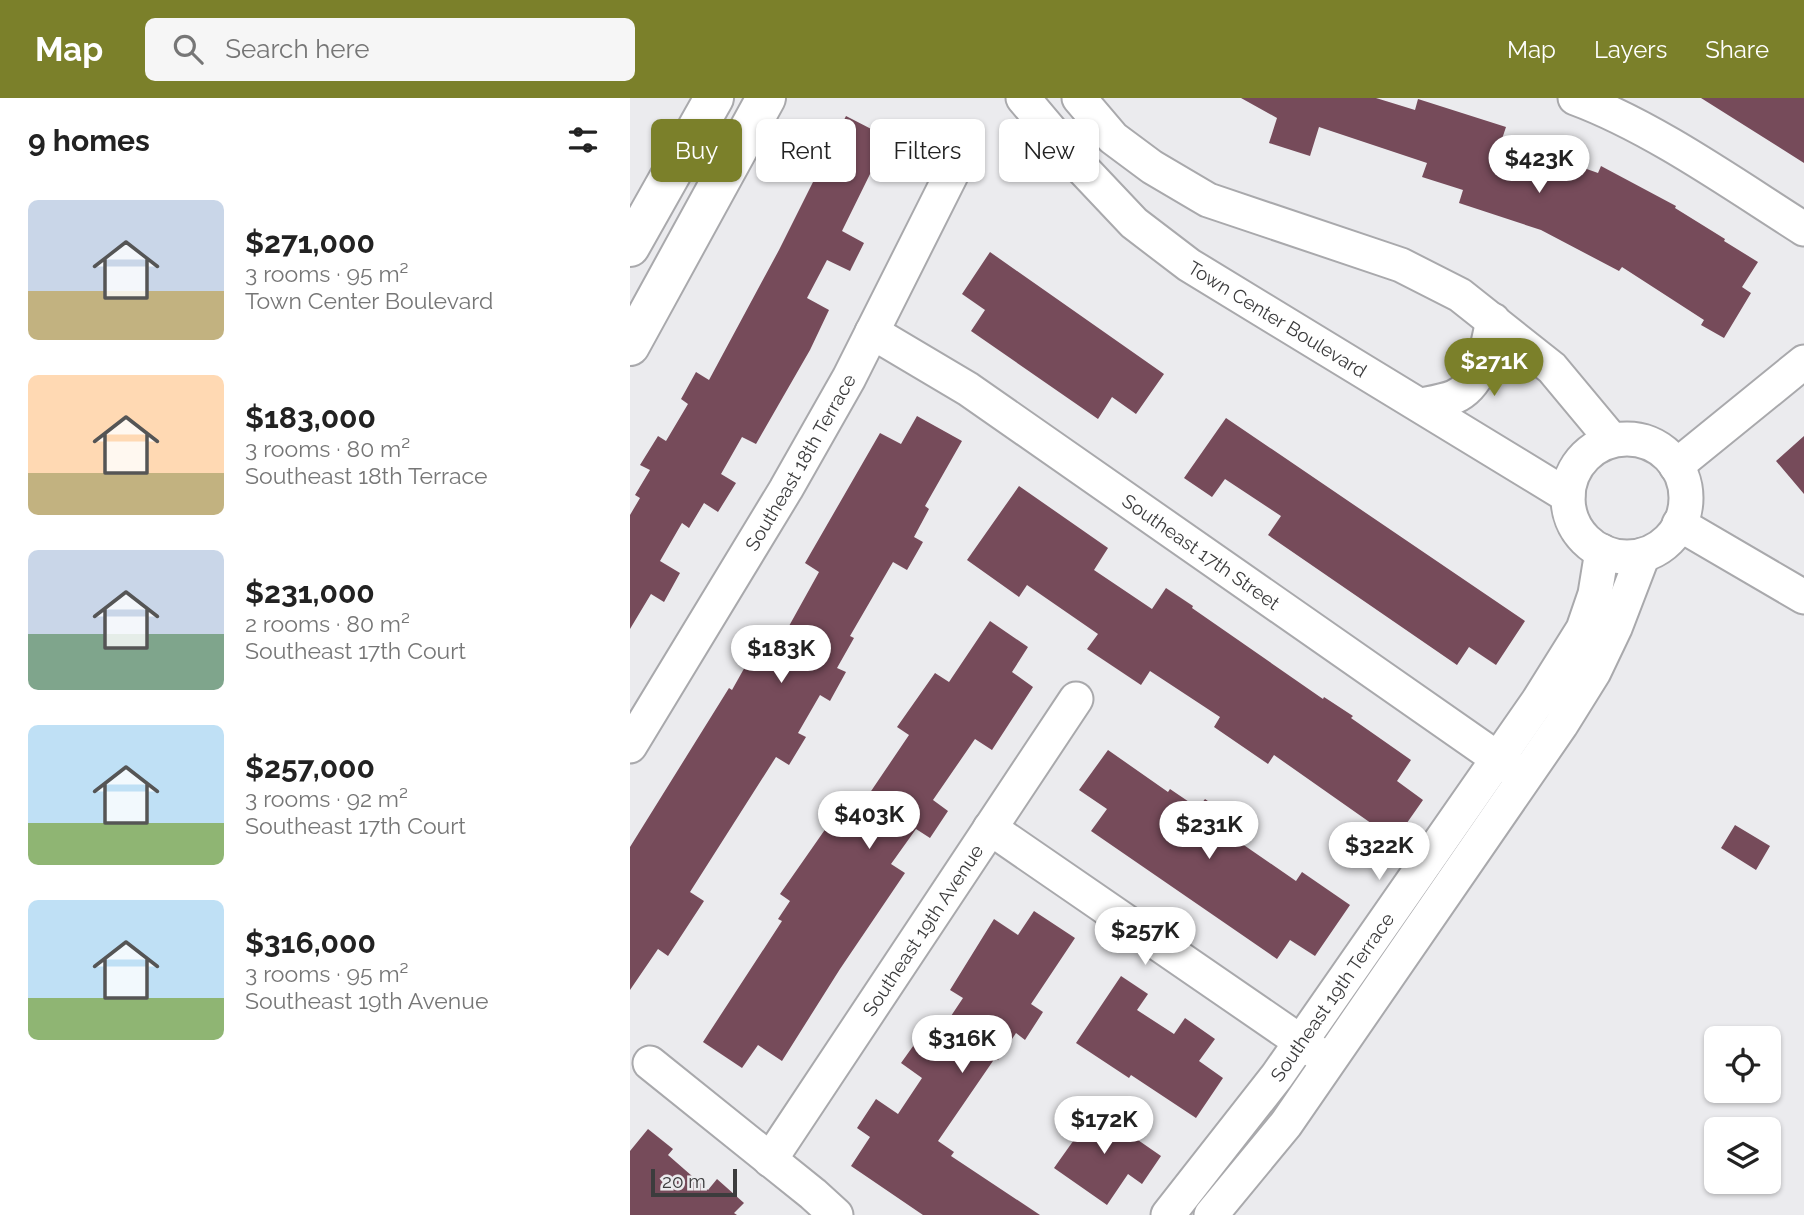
<!DOCTYPE html>
<meta charset="utf-8">
<style>
:root{--surface:#fff;--page:#f6f6f6;--text:#222;--muted:#767676;--accent:#7b802a}
body{margin:0;font-family:Raleway,sans-serif;background:var(--page);color:var(--text);height:100vh;display:flex;flex-direction:column;font-size:26px;white-space:nowrap}
*{box-sizing:border-box;margin:0}
p{font-size:23px;color:var(--muted)}
.icon{flex:none;width:38px;height:38px;fill:none;stroke:currentColor;stroke-width:2;stroke-linecap:round;stroke-linejoin:round}
.map{position:relative;flex:1;overflow:hidden}
.panel{display:flex;flex-direction:column;background:var(--surface);width:630px}
.panel>*{flex:none}
.hud{position:absolute;left:21px;top:21px;width:665px;height:63px;display:flex;gap:14px}
.fabs{position:absolute;left:1074px;top:928px;display:grid;gap:14px}
.fabs a{display:grid;place-items:center;width:77px;height:77px;border-radius:10px;background:var(--surface);box-shadow:0 2px 5px #0004;font-size:35px}
.scale{position:absolute;left:21px;bottom:18px;width:86px;box-sizing:border-box;padding-left:7px;border:4px solid #3c3c3d;border-top:0;font-size:19px;line-height:24px;white-space:nowrap;color:#3c3c3d;-webkit-text-stroke:5px #ebebee;paint-order:stroke}
.price{position:absolute;translate:-50% -60px;padding:0 16px;border-radius:24px;background:#fff;color:#222;font-size:23px;line-height:46px;filter:drop-shadow(0 2px 4px #0008)}
.price::after{content:'';position:absolute;left:50%;top:42px;width:21px;height:16px;margin-left:-10px;background:inherit;clip-path:polygon(0 0,100% 0,50% 100%)}
.price.on{background:var(--accent);color:#fff}
ul{padding:0;list-style:none}
li{display:flex;align-items:center;gap:21px;height:175px;padding:0 28px}
li span{display:grid;place-items:center;flex:none;width:196px;height:140px;border-radius:10px;color:#555}
li>.icon{margin-inline-start:auto}
span .icon{width:84px;height:84px;fill:#fffc;stroke-width:1}
li b{font-size:30px}
h2{display:flex;justify-content:space-between;align-items:center;height:84px;padding:0 28px;font-size:30px}
.tag{padding:0 24px;border-radius:10px;background:var(--surface);box-shadow:0 2px 5px #0004;font-size:24px;line-height:63px}
.tag.on{background:var(--accent);color:#fff}
header{display:flex;align-items:center;gap:42px;box-sizing:border-box;height:98px;padding:0 35px;background:var(--accent);color:#fff}
header strong{font-size:33px}
nav{display:flex;gap:38px;margin-inline-start:auto;font-size:24px}
.search{width:490px;height:63px;background:var(--page);display:flex;align-items:center;gap:18px;box-sizing:border-box;padding:0 24px;border-radius:10px;color:var(--muted);font-size:26px}
main{display:flex;flex:1;min-height:0}
.map>svg:first-child{display:block}
.building{fill:#764b5a}
.lines{fill:none;stroke-linecap:round;stroke-linejoin:round}
.street-casing{stroke:#a9a9ac;stroke-width:37}
.secondary-casing{stroke:#a9a9ac;stroke-width:42}
.street{stroke:#fff;stroke-width:33}
.secondary{stroke:#fff;stroke-width:38}
.labels{text-anchor:middle;dominant-baseline:central;stroke-width:7;stroke-linejoin:round;paint-order:stroke}
.street-label{font-size:19px;fill:#3c3c3d;stroke:#ebebee}
</style>
<header>
<strong>Map</strong>
<div class="search"><svg class="icon" aria-label="search" viewBox="0 0 24 24"><circle cx="10" cy="10" r="6"/><path d="M15 15l6 6"/></svg>Search here</div>
<nav><a>Map</a><a>Layers</a><a>Share</a></nav>
</header>
<main>
<section class="panel">
<h2>9 homes<svg class="icon" aria-label="filters" viewBox="0 0 24 24"><path d="M4 7h16M4 17h16"/><circle cx="9" cy="7" r="2"/><circle cx="15" cy="17" r="2"/></svg></h2>
<ul>
<li><span style="background:linear-gradient(#c9d6e8 65%,#c2b280 0)"><svg class="icon" aria-label="home" viewBox="0 0 24 24"><path d="M3 11l9-7 9 7M6 9v11h12V9"/></svg></span><div><b>$271,000</b><p>3 rooms · 95 m²</p><p>Town Center Boulevard</p></div></li>
<li><span style="background:linear-gradient(#ffd9b3 70%,#c2b280 0)"><svg class="icon" aria-label="home" viewBox="0 0 24 24"><path d="M3 11l9-7 9 7M6 9v11h12V9"/></svg></span><div><b>$183,000</b><p>3 rooms · 80 m²</p><p>Southeast 18th Terrace</p></div></li>
<li><span style="background:linear-gradient(#c9d6e8 60%,#7fa58c 0)"><svg class="icon" aria-label="home" viewBox="0 0 24 24"><path d="M3 11l9-7 9 7M6 9v11h12V9"/></svg></span><div><b>$231,000</b><p>2 rooms · 80 m²</p><p>Southeast 17th Court</p></div></li>
<li><span style="background:linear-gradient(#bfe0f5 70%,#8fb573 0)"><svg class="icon" aria-label="home" viewBox="0 0 24 24"><path d="M3 11l9-7 9 7M6 9v11h12V9"/></svg></span><div><b>$257,000</b><p>3 rooms · 92 m²</p><p>Southeast 17th Court</p></div></li>
<li><span style="background:linear-gradient(#bfe0f5 70%,#8fb573 0)"><svg class="icon" aria-label="home" viewBox="0 0 24 24"><path d="M3 11l9-7 9 7M6 9v11h12V9"/></svg></span><div><b>$316,000</b><p>3 rooms · 95 m²</p><p>Southeast 19th Avenue</p></div></li>
</ul>
</section>
<div class="map">
<svg width="1174" height="1117" viewBox="0 0 1174 1117">
<rect width="100%" height="100%" fill="#ebebee"/>
<!-- building -->
<path class="building" d="M611 0H746L785 12 788 1 876 29 872 41 968 75 971 68 1046 108 1045 110 1095 141 1094 143 1128 164 1112 189 1121 195 1094 240 1071 227 1074 222 992 169 989 173 911 132 829 105 833 92 792 79 797 65 689 29 680 58 639 45 647 20Z
M1071 0H1174V65Z
M216 18 282 52 267 82 243 70 212 133 234 145 220 173 197 162 177 200 199 212 180 252 126 346 112 339 91 376 106 385 88 414 74 405 59 430 52 425 30 463 50 475 34 504 21 496 0 531V417L10 400 5 397 20 372 10 367 28 338 36 343 58 306 51 301 66 274 79 282 149 152Z
M360 154 534 276 506 316 482 299 468 321 341 233 355 212 332 196Z
M287 318 332 343 295 408 299 411 284 439 293 444 277 472 263 464 220 538 224 540 207 570 216 574 200 603 190 597 168 635 176 639 159 667 146 659 60 794 74 803 38 858 28 851 0 892V749L99 590 102 592 138 528 154 537 189 474 175 465 250 335 271 346Z
M596 320 895 523 866 567 839 549 827 567 638 437 651 418 595 381 582 399 554 380Z
M1174 338V396L1146 363Z
M389 388 478 450 464 472 522 511 536 490 563 508 562 510 693 601 694 599 723 618 721 620 781 662 767 683 793 702 765 742 644 657 638 666 584 629 590 619 520 573 511 587 457 551 468 536 397 487 389 499 337 462Z
M360 523 398 549 382 574 403 589 362 652 345 641 303 702 318 713 300 740 286 731 261 766 275 775 210 871 152 963 128 947 112 970 73 944 152 823 148 821 160 803 150 796 201 723 210 729 229 702 233 705 279 637 267 629 305 575 319 584Z
M478 652 538 694 540 691 568 710 575 701 601 719 592 732 666 783 672 774 720 807 685 858 660 842 647 861 461 733 477 711 449 692Z
M1105 727 1140 748 1126 772 1091 750Z
M404 813 445 840 401 906 413 914 395 942 386 935 368 962 365 960 308 1043 324 1054 321 1058 410 1117H293L221 1068 240 1039 227 1030 246 1001 268 1016 292 980 271 965 291 937 303 945 333 900 320 892 364 821 388 837Z
M491 878 518 896 507 912 544 936 555 920 585 941 569 963 593 980 566 1020 501 977 499 980 446 945Z
M456 1006 531 1058 512 1086 498 1076 477 1107 424 1070 446 1039 438 1033Z
M18 1031 43 1051 38 1057 78 1092 87 1081 114 1105 104 1115 107 1117H0V1053Z"/>
<g class="lines">
<!-- street casing -->
<g class="street-casing">
<g id="street">
<path id="s1" d="M393 0 452 70 504 125 559 167 938 398"/>
<path d="M449 0 483 40 522 69 578 102 771 167 830 197 922 270 982 342"/>
<path d="M945 0C1023 29 1103 86 1174 131"/>
<path id="s2" d="M242 234 338 291 884 672"/>
<path d="M791 307C801 305 814 303 824 299 853 286 857 249 863 222"/>
<circle cx="997" cy="400" r="59"/>
<path d="M1046 368 1174 264"/>
<path d="M1049 426 1174 499"/>
<path id="s3" d="M0 648 156 391 219 280 324 71"/>
<path d="M360 730 690 957"/>
<path d="M20 965 183 1096 206 1117"/>
<path id="s4" d="M140 1062 446 601"/>
<path id="s5" d="M538 1117 647 978 908 603 953 531 965 496 972 453"/>
<path d="M581 1117 656 1026 931 627 964 574 985 530 1013 457"/>
</g>
</g>
<!-- secondary casing -->
<g class="secondary-casing">
<path id="secondary" d="M0 149 84 0
M0 248 136 0"/>
</g>
<!-- street -->
<use href="#street" class="street"/>
<!-- secondary -->
<use href="#secondary" class="secondary"/>
</g>
<g class="labels">
<!-- street labels -->
<g class="street-label">
<text stroke="none"><textPath href="#s1" startOffset="340">Town Center Boulevard</textPath></text>
<text stroke="none"><textPath href="#s3" startOffset="331">Southeast 18th Terrace</textPath></text>
<text stroke="none"><textPath href="#s2" startOffset="396">Southeast 17th Street</textPath></text>
<text stroke="none"><textPath href="#s4" startOffset="276">Southeast 19th Avenue</textPath></text>
<text stroke="none"><textPath href="#s5" startOffset="273">Southeast 19th Terrace</textPath></text>
</g>
</g>
</svg>
<div class="fabs">
<a><svg class="icon" aria-label="locate" viewBox="0 0 24 24"><circle cx="12" cy="12" r="6"/><path d="M12 2v4M12 18v4M2 12h4M18 12h4"/></svg></a>
<a><svg class="icon" aria-label="layers" viewBox="0 0 24 24"><path d="M12 4l9 5-9 5-9-5zM3 14l9 5 9-5"/></svg></a>
</div>
<div class="scale">20 m</div>
<b class="price" style="left:909px;top:97px">$423K</b>
<b class="price on" style="left:864px;top:300px">$271K</b>
<b class="price" style="left:151px;top:587px">$183K</b>
<b class="price" style="left:239px;top:753px">$403K</b>
<b class="price" style="left:579px;top:763px">$231K</b>
<b class="price" style="left:749px;top:784px">$322K</b>
<b class="price" style="left:515px;top:869px">$257K</b>
<b class="price" style="left:332px;top:977px">$316K</b>
<b class="price" style="left:474px;top:1058px">$172K</b>
<div class="hud">
<a class="tag on">Buy</a>
<a class="tag">Rent</a>
<a class="tag">Filters</a>
<a class="tag">New</a>
</div>
</div>
</main>
